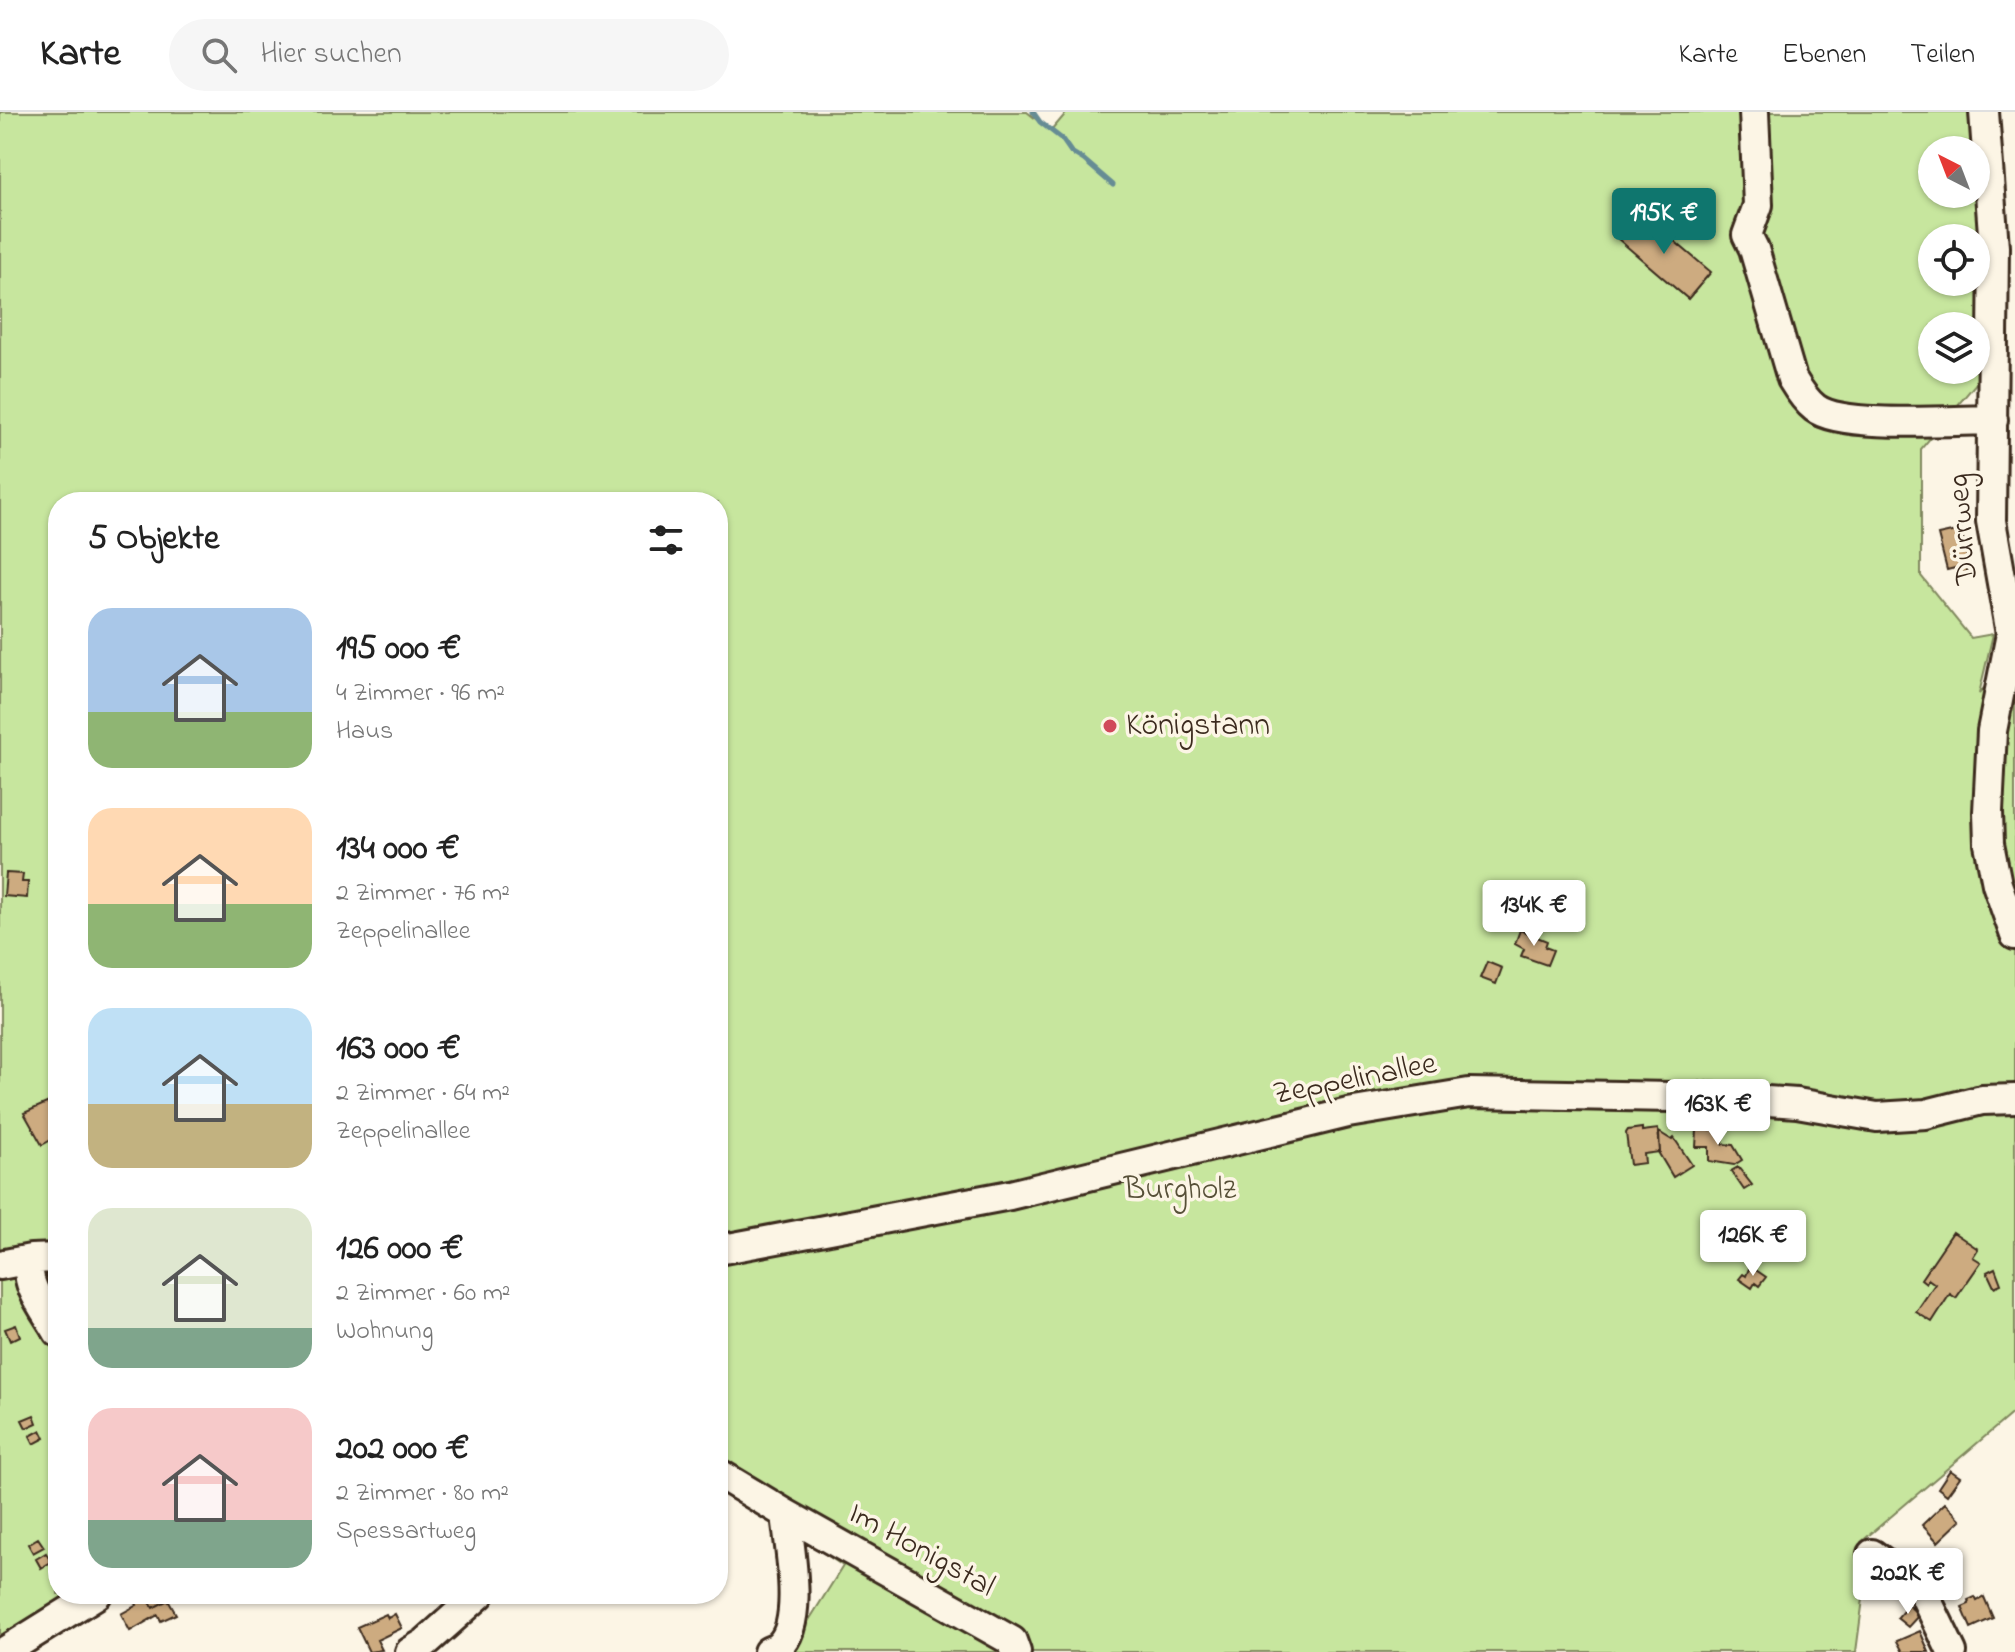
<!DOCTYPE html>
<html lang="de">
<meta charset="utf-8">
<style>
:root{--surface:#fff;--page:#f6f6f6;--text:#222;--muted:#767676;--line:#e0e0e0;--accent:#0f766e}
body{margin:0;font-family:"Indie Flower",sans-serif;background:var(--page);color:var(--text);height:100vh;display:flex;flex-direction:column;font-size:30px;white-space:nowrap}
*{box-sizing:border-box;margin:0}
p{font-size:26px;color:var(--muted)}
.icon{flex:none;width:44px;height:44px;fill:none;stroke:currentColor;stroke-width:2;stroke-linecap:round;stroke-linejoin:round}
.map{position:relative;flex:1;overflow:hidden}
.sheet{position:absolute;left:48px;top:380px;width:680px;height:1112px;display:flex;flex-direction:column;background:var(--surface);border-radius:32px;box-shadow:0 2px 6px #0004}
.sheet>*{flex:none}
.needle{width:52px;rotate:318deg}
.fabs{position:absolute;left:1918px;top:24px;display:grid;gap:16px}
.fabs a{display:grid;place-items:center;width:72px;height:72px;border-radius:50%;background:var(--surface);box-shadow:0 2px 6px #0004;font-size:40px}
.price{position:absolute;translate:-50% -68px;padding:0 18px;border-radius:8px;background:#fff;color:#222;font-size:26px;line-height:52px;filter:drop-shadow(0 2px 4px #0008)}
.price::after{content:'';position:absolute;left:50%;top:48px;width:24px;height:18px;margin-left:-12px;background:inherit;clip-path:polygon(0 0,100% 0,50% 100%)}
.price.active{background:var(--accent);color:#fff}
ul{padding:0;list-style:none}
li{display:flex;align-items:center;gap:24px;height:200px;padding:0 40px}
li span{display:grid;place-items:center;flex:none;width:224px;height:160px;border-radius:24px;color:#555}
li>.icon{margin-inline-start:auto}
span .icon{width:96px;height:96px;fill:#fffc;stroke-width:1}
li b{font-size:34px}
h2{display:flex;justify-content:space-between;align-items:center;height:96px;padding:0 40px;font-size:34px}
header{display:flex;align-items:center;gap:48px;box-sizing:border-box;height:112px;padding:0 40px;background:var(--surface);border-bottom:2px solid var(--line)}
header strong{font-size:38px}
nav{display:flex;gap:44px;margin-inline-start:auto;font-size:28px}
.search{width:560px;height:72px;background:var(--page);display:flex;align-items:center;gap:20px;box-sizing:border-box;padding:0 28px;border-radius:44px;color:var(--muted);font-size:30px}
.map>svg:first-child{display:block}
.green{fill:#c7e69e;stroke:#81885e;stroke-width:2;fill-rule:evenodd}
.lines{fill:none;stroke-linecap:round;stroke-linejoin:round}
.stream{stroke:#668c94;stroke-width:5}
.building{fill:#cdab80;stroke:#3b2a1e;stroke-width:2}
.minor-casing{stroke:#3b2a1e;stroke-width:34}
.minor{stroke:#fcf5e5;stroke-width:28}
.poi-dot{fill:#d1495b;stroke:#fcf5e5;stroke-width:3}
.labels{text-anchor:middle;dominant-baseline:central;stroke-width:7;stroke-linejoin:round;paint-order:stroke}
.street-label{font-size:32px;fill:#3b2a1e;stroke:#fcf5e5}
.poi-label{font-size:32px;fill:#3b2a1e;stroke:#fcf5e5;text-anchor:start}
.park-label{font-size:32px;fill:#575038;stroke:#fcf5e5}
</style>
<header>
<strong>Karte</strong>
<div class="search"><svg class="icon" aria-label="search" viewBox="0 0 24 24"><circle cx="10" cy="10" r="6"/><path d="M15 15l6 6"/></svg>Hier suchen</div>
<nav><a>Karte</a><a>Ebenen</a><a>Teilen</a></nav>
</header>
<div class="map">
<svg width="2015" height="1540" viewBox="0 0 2015 1540">
<rect width="100%" height="100%" fill="#fcf5e5"/>
<filter id="ink" filterUnits="userSpaceOnUse"><feTurbulence type="fractalNoise" baseFrequency=".0125" numOctaves="2"/><feDisplacementMap in="SourceGraphic" scale="16" xChannelSelector="R" yChannelSelector="G"/><feConvolveMatrix kernelMatrix="1 2 1 2 8 2 1 2 1" color-interpolation-filters="sRGB"/></filter>
<g filter="url(#ink)">
<!-- green -->
<path class="green" d="M0 0H1027L1051 19 1067 0H1968L1973 38H1932V82H1976V63L1981 101 1978 269 1921 337V464L1971 526 1993 522 1979 582 2015 538V1299L1861 1430 1868 1449 1856 1540H789L843 1454 718 1370V390H58V1482H106L0 1540ZM1932 126H1976V170H1932ZM1932 214H1976V258H1932Z"/>
<g class="lines">
<!-- stream -->
<path class="stream" d="M1033 0 1040 10 1062 27 1071 40 1084 48 1113 73"/>
</g>
<!-- building -->
<path class="building" d="M1640 100 1711 160 1688 187 1618 127Z
M1961 418 1969 453 1965 454 1967 460 1956 463 1955 456 1947 458 1938 423Z
M6 761 23 762 22 770H28L27 786 4 784Z
M1524 782 1530 784 1520 806 1513 802Z
M1520 818 1547 829 1545 835 1553 838 1547 853 1521 844 1524 837 1515 832Z
M1487 850 1502 856 1496 872 1480 866Z
M58 986V1024L42 1033 24 1001Z
M1698 998 1719 999 1718 1016 1697 1018Z
M1642 1016V1019L1658 1017 1660 1040 1644 1042 1645 1051 1630 1053 1626 1021 1628 1018Z
M1710 1016 1724 1017 1723 1032 1733 1033 1742 1048 1734 1053 1709 1049V1035H1696L1697 1018H1710Z
M1659 1020 1672 1028 1674 1026 1692 1053 1673 1065 1658 1040H1660Z
M1738 1055 1752 1073 1744 1078 1731 1059Z
M1953 1120 1978 1137 1973 1145 1981 1150 1956 1186 1950 1182 1932 1210 1916 1200 1935 1172 1928 1167 1926 1171 1921 1167Z
M1750 1154 1766 1165 1759 1174 1755 1171 1752 1176 1739 1167 1743 1162 1746 1164Z
M1995 1156 2001 1172 1994 1175 1987 1160Z
M16 1213 20 1224 10 1229 5 1217Z
M34 1303 37 1311 26 1316 22 1308Z
M41 1318 45 1326 34 1332 30 1324Z
M1950 1358 1960 1365 1947 1383 1938 1376Z
M1945 1391 1961 1408 1938 1430 1922 1413Z
M38 1426 44 1435 33 1441 28 1432Z
M46 1441 51 1450 41 1456 36 1447Z
M146 1482 153 1496 168 1488 176 1502 161 1509 158 1503 130 1519 121 1502 137 1493 134 1488Z
M146 1482H165L168 1488 153 1496Z
M1975 1485 1977 1489 1984 1485 1993 1506 1971 1516 1962 1495 1969 1492 1968 1488Z
M1908 1493 1919 1503 1908 1515 1897 1506Z
M386 1502 388 1506 395 1502 402 1516 377 1528 382 1538 369 1540 357 1515Z
M1920 1519 1929 1540H1903L1897 1529Z"/>
<g class="lines">
<!-- minor casing -->
<g class="minor-casing">
<path id="minor" d="M1754 0 1758 93 1747 123 1754 137 1792 267C1798 277 1806 289 1815 296 1842 317 1955 308 1993 308
M1984 0 1994 135 1991 409 2011 522 1992 619 1988 700 1989 732 1997 772 2015 823
M718 1138 1010 1083 1348 1001 1469 981 1724 986 1797 991 1877 1005 1926 1002 1982 988 2015 987
M31 1147C22 1171 46 1199 58 1220
M0 1153 31 1147 58 1146
M718 1361 786 1402 1012 1529 1016 1540
M1872 1442 1923 1480 1952 1540
M4 1540 97 1482
M410 1540 425 1531 480 1482
M768 1540C771 1538 776 1537 779 1534 805 1511 789 1434 786 1402"/>
</g>
<!-- minor -->
<use href="#minor" class="minor"/>
</g>
</g>
<!-- markers -->
<circle class="poi-dot" cx="1110" cy="614" r="8"/>
<g class="labels">
<!-- street labels -->
<g class="street-label">
<text transform="translate(1964 417) rotate(-95)">Dürrweg</text>
<text transform="translate(1355 968) rotate(-11)">Zeppelinallee</text>
<text transform="translate(921 1439) rotate(29)">Im Honigstal</text>
</g>
<!-- poi labels -->
<g class="poi-label">
<text x="1126" y="614">Königstann</text>
</g>
<!-- park labels -->
<g class="park-label">
<text x="1180" y="1078">Burgholz</text>
</g>
</g>
</svg>
<div class="fabs">
<a><svg class="needle" viewBox="-14 -14 28 28"><path d="M0-13l5 13h-10z" fill="#e53935"/><path d="M0 13l5-13h-10z" fill="#767676"/></svg></a>
<a><svg class="icon" aria-label="locate" viewBox="0 0 24 24"><circle cx="12" cy="12" r="6"/><path d="M12 2v4M12 18v4M2 12h4M18 12h4"/></svg></a>
<a><svg class="icon" aria-label="layers" viewBox="0 0 24 24"><path d="M12 4l9 5-9 5-9-5zM3 14l9 5 9-5"/></svg></a>
</div>
<b class="price active" style="left:1664px;top:144px">195K €</b>
<b class="price" style="left:1534px;top:836px">134K €</b>
<b class="price" style="left:1718px;top:1035px">163K €</b>
<b class="price" style="left:1753px;top:1166px">126K €</b>
<b class="price" style="left:1908px;top:1504px">202K €</b>
<section class="sheet">
<h2>5 Objekte<svg class="icon" aria-label="filters" viewBox="0 0 24 24"><path d="M4 7h16M4 17h16"/><circle cx="9" cy="7" r="2"/><circle cx="15" cy="17" r="2"/></svg></h2>
<ul>
<li><span style="background:linear-gradient(#a9c7e8 65%,#8fb573 0)"><svg class="icon" aria-label="home" viewBox="0 0 24 24"><path d="M3 11l9-7 9 7M6 9v11h12V9"/></svg></span><div><b>195 000 €</b><p>4 Zimmer · 96 m²</p><p>Haus</p></div></li>
<li><span style="background:linear-gradient(#ffd9b3 60%,#8fb573 0)"><svg class="icon" aria-label="home" viewBox="0 0 24 24"><path d="M3 11l9-7 9 7M6 9v11h12V9"/></svg></span><div><b>134 000 €</b><p>2 Zimmer · 76 m²</p><p>Zeppelinallee</p></div></li>
<li><span style="background:linear-gradient(#bfe0f5 60%,#c2b280 0)"><svg class="icon" aria-label="home" viewBox="0 0 24 24"><path d="M3 11l9-7 9 7M6 9v11h12V9"/></svg></span><div><b>163 000 €</b><p>2 Zimmer · 64 m²</p><p>Zeppelinallee</p></div></li>
<li><span style="background:linear-gradient(#dfe7d0 75%,#7fa58c 0)"><svg class="icon" aria-label="home" viewBox="0 0 24 24"><path d="M3 11l9-7 9 7M6 9v11h12V9"/></svg></span><div><b>126 000 €</b><p>2 Zimmer · 60 m²</p><p>Wohnung</p></div></li>
<li><span style="background:linear-gradient(#f6c9c9 70%,#7fa58c 0)"><svg class="icon" aria-label="home" viewBox="0 0 24 24"><path d="M3 11l9-7 9 7M6 9v11h12V9"/></svg></span><div><b>202 000 €</b><p>2 Zimmer · 80 m²</p><p>Spessartweg</p></div></li>
</ul>
</section>
</div>
